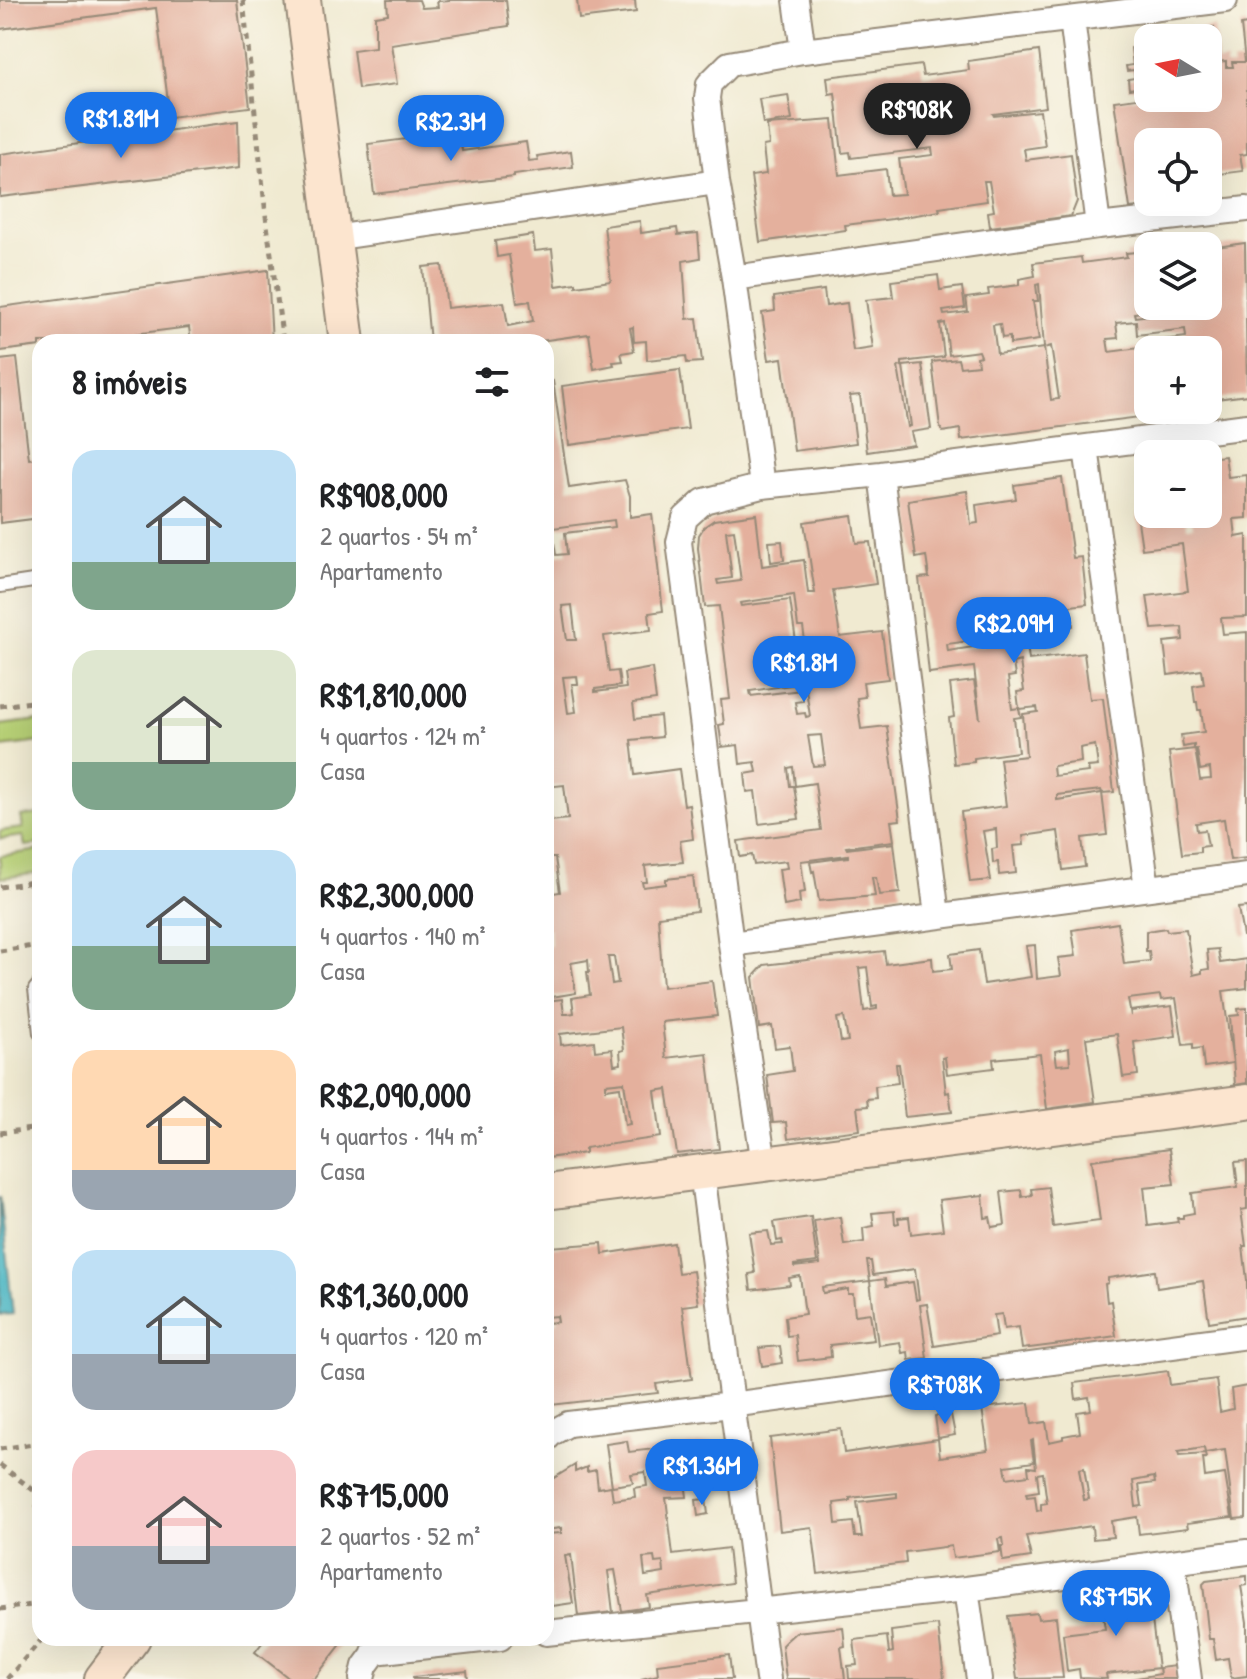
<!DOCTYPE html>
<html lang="pt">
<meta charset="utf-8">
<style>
:root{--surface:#fff;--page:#f2f2f2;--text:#202124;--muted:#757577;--accent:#1a73e8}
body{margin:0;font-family:"Patrick Hand",sans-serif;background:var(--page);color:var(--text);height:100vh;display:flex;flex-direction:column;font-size:30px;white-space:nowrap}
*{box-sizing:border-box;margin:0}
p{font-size:26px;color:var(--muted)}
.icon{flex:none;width:44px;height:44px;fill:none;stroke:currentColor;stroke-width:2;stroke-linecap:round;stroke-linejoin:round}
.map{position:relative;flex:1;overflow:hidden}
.side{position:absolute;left:32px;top:334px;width:522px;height:1312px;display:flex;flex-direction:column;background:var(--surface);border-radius:24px;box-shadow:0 8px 32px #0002}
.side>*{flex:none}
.needle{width:52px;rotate:280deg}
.controls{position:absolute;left:1134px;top:24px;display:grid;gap:16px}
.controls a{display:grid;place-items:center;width:88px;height:88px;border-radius:16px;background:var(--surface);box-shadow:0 8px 32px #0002;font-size:40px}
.price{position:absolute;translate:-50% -68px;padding:0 18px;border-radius:28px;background:var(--accent);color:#fff;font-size:26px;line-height:52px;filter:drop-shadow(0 2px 4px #0008)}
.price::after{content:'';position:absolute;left:50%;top:48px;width:24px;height:18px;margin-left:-12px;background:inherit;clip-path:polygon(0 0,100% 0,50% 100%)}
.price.selected{background:#222;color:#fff}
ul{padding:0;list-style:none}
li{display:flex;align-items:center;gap:24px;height:200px;padding:0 40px}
li span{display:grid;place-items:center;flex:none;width:224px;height:160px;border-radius:24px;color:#555}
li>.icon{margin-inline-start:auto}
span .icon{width:96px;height:96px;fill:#fffc;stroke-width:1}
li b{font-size:34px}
h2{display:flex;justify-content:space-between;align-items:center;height:96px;padding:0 40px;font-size:34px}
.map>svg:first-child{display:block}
.green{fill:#b6cf75;stroke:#787c4a;stroke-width:2}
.water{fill:#48b5c3;stroke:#427070;stroke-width:2}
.building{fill:#e4b09d;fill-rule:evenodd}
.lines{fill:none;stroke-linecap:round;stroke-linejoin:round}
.lane-casing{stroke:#968a78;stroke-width:16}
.street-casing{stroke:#968a78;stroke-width:28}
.secondary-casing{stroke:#968a78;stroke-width:38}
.path{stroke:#968a78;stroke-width:5;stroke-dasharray:6 6;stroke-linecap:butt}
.lane{stroke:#fff;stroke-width:12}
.street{stroke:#fff;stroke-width:24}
.secondary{stroke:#fce5cf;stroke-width:34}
</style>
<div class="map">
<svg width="1247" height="1679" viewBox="0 0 1247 1679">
<rect width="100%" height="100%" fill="#fbf7ec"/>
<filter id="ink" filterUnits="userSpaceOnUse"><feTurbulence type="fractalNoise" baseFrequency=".0125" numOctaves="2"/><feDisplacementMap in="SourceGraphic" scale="16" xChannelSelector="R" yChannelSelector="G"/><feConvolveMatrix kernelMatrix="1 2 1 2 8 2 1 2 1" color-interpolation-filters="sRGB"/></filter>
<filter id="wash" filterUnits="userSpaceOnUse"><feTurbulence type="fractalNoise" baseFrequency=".006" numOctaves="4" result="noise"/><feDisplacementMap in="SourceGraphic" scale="32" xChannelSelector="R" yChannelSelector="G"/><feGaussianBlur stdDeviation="1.8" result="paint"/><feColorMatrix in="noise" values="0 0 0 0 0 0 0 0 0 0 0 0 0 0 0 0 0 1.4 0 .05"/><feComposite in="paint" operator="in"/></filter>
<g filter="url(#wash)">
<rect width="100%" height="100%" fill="#f0ead1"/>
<!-- green -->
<path class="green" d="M40 720V742L0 747V725Z
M40 814V844L25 846 23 836 0 839V831L23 828 21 816Z
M40 850V873L0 878V856Z"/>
<!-- water -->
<path class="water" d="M0 1196 13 1314 0 1315Z"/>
<g id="blocks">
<!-- building -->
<path class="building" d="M0 0H237L250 107 170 117 156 8 0 29Z
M387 0H419L422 8 438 7 437 1 450 0H506L509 26 391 44 397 84 358 89 353 50 375 47V16L388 14Z
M577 0H635L636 12 579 19Z
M1247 24V62H1245L1241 25Z
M1214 27 1218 62 1226 61V67H1233L1232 62H1247V154L1240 155 1243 171 1212 175 1211 164H1208V142H1148V202L1161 204 1130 208 1114 101 1137 98 1136 88 1129 89 1128 79 1135 78 1134 70 1127 71 1126 66 1133 65 1131 48 1148 45V98H1202L1203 103H1207L1208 38H1194L1193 30Z
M1039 51 1046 107 993 114 994 116 1040 111 1045 146 1024 149 1026 160 1071 154 1077 201 1071 216 990 227 988 212 994 211 989 181H984L987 201 939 208 940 211 892 219 845 225 846 230 760 242 751 176 766 174 763 146 769 145 767 125 833 120 839 175 886 169 889 195 904 194 899 159 933 155 932 148 851 158 850 152 842 153 835 93 829 94 827 77 921 65 923 76 969 70 968 61Z
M788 95 792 120 763 124 759 99Z
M238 121 239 168 0 197V154Z
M460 132 462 151 526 142 529 161 538 160 537 156 571 151 573 167 514 175V177L374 194 368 144Z
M640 221 641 233 677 228 678 235 698 233 700 258 683 261 687 319 697 318 702 362 687 363 686 356 647 360 646 341 634 342 633 327 630 328 634 351 621 353 623 361 613 362 614 365 594 369 589 334 533 342H430L423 267 442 265 447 308 504 302 508 326 533 321 530 301 517 303 509 255 497 257 495 241 533 235 535 251 552 249 556 286 576 283V286L611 281 604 226Z
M1245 243 1247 395 1208 400V350H1148L1146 380 1140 343 1186 337 1185 329 1137 335 1136 321 1116 323 1118 338 1107 339 1109 352 1139 348 1148 416 961 440 960 429 943 432 940 427 932 362 958 359 960 367 978 365 977 357 981 356 979 351 949 355 945 323 940 324 944 357 902 362V366L898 367 908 427 911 426 903 366 922 364 931 429 911 432 914 445 867 452 860 395 850 396 856 443 794 451 782 358 769 360 762 313 775 311 774 297 824 290 826 306 847 303 853 351 873 348 866 300 893 297 891 281 938 275 940 290 962 287 965 308 943 311 944 315 968 312 966 298 989 295 988 289 1019 285V279L1035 276 1033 263 1081 257 1082 263 1127 257 1126 253 1148 251V306L1171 308 1134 313 1135 317 1182 311V306H1208V302L1216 301 1209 248ZM1039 284 1044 348 1051 346 1059 399 1051 400 1044 348 997 354 993 325 1000 324 1002 338 1010 337V344L1039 340 1033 301H1038L1036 285Z
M268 270 272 342H191L189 327 70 342H40V346L0 351V307Z
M17 358 29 459 40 458V518L0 523V360Z
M680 370 688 429 569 445 562 386Z
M553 381 569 488 625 480 630 496V517L652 514 663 611 649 613 651 630 604 636 609 672 618 671 620 686 595 689V692L626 688 624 673 652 668 656 700 633 703 635 719 660 716 662 737 631 740 635 775 679 769 684 805 689 804 693 839 680 841 683 862 645 866 647 882H642L643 887 666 884V879L693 876 697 911 658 916 663 987 712 981 717 1016 662 1022 666 1058 707 1053 719 1149 677 1154 667 1089 655 1091 661 1137 585 1148V1153L546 1158V1001L562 999 564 1014H568L574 1013 572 998 590 995 587 972H589L588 960 571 963 576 993 546 998V946L551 945 550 929H546V894L560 892 555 858H550L551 873 546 874V801L549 800 551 821 568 819 564 785 546 787V382ZM614 520 615 527 565 533 567 554 556 555 552 528ZM572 605 576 640H567L562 606ZM577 676 578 684H572L576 712 568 713 563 677ZM608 957H614L618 983 612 984ZM621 1027 624 1050 620 1051 621 1064 614 1065 612 1049 595 1051 594 1041 561 1045 560 1034ZM624 1082 630 1124 625 1125 620 1087 606 1089V1084Z
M1225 456 1228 477 1247 475V518L1234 519 1236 537 1247 535V617L1221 618 1223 634 1247 632V858L1230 860 1224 819 1196 823 1197 831 1205 830 1208 846 1200 847V852L1182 854 1169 752 1194 749V745L1183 747 1181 735 1204 732 1201 710H1198L1197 702H1195L1193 686 1204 684 1202 670 1168 675 1164 642 1183 640 1182 627 1152 629 1147 596 1188 591 1182 544 1142 549 1137 514H1186L1187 528 1193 527 1192 519H1188V514H1208V458ZM1195 749H1197L1200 770 1210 768 1211 779 1200 780Z
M1062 478 1073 558 1082 557 1087 604 1070 606 1073 626 1031 631 1025 628 1026 634H1029L1030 644 1027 645 1029 660 1084 653 1090 699 1103 698 1114 792 1102 793 1101 790 1057 795V800L1102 793 1107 835 1082 838 1085 867 1063 870 1058 831 1023 836 1024 845 1013 846 1016 873 999 875 998 862 993 863 992 849 997 848 996 829 983 831 991 880 970 882 961 812 1006 806 1000 759 1026 756 1023 714 1038 712 1037 707 1019 709 1021 717 1014 718 1018 752 974 758V762L954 764 949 718 954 717 950 684 974 681 980 719 974 667 929 673 919 578 929 577 926 556 916 558 908 500 967 491 971 524 978 523 976 505 1016 499 1014 485ZM1052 604 1053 608 1007 615V610ZM991 638 992 644 948 651 947 644ZM1020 661 1024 691 1017 692 1019 708 1012 709 1008 677 1015 676 1013 663ZM1095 745 1098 766 1088 767 1089 772 1054 776 1053 766 1081 762 1080 748Z
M756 514 762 566 804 560 808 593H815L804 522 852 515 856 543 870 542 876 584 833 590 840 637 882 632 888 679 863 682 865 697 857 698 861 729 887 726 900 820 891 821 894 841 846 847 847 849 894 843 900 893 879 895 876 877H872L875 896 819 901 814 871 812 872 810 862 848 857V855L801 861 805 892 799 893 800 903 784 906 779 869 787 868 786 861 754 865 752 855 740 857 738 841 821 830 815 783 795 786 793 767 788 768 790 786H794L799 819 759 824 755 791 747 792 745 774 757 772 755 762 740 764 738 745 722 747 719 725 724 724 721 700 730 699 719 606 705 607 698 548 699 535 704 527 714 520ZM734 530 741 581 718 584 717 580 732 578 726 531ZM794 595 798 627H803L805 641 796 642 790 600 741 606 740 603ZM799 665 801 690 751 696 750 691 792 685 789 666ZM806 689 810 716 806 717 805 713 797 714 795 702 803 701 802 690ZM821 735 825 765 813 766 808 736Z
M782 541 784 560 771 562 769 542Z
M1247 907V936H1243L1238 908Z
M1118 923 1124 964 1150 961 1149 951H1146V931L1166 928 1167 931 1186 929 1193 975 1202 973V970L1209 969 1207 950 1218 949 1220 963 1247 959V988L1223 991 1233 1063 1204 1067 1202 1048 1193 1049V1044L1183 1045 1176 998 1161 1000 1160 995 1128 999 1131 1016V1011L1172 1006 1176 1036 1134 1042 1138 1075 1123 1077 1117 1034 1086 1038 1095 1102 1047 1109 1040 1054 993 1059 994 1068 947 1074 945 1057 942 1058 946 1093 949 1092 952 1112 905 1117 899 1064H896L898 1083 875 1086 876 1098 867 1099 868 1106 857 1107 860 1130 788 1139 786 1122 773 1123 767 1075 793 1071 790 1046 775 1048 772 1026 759 1028 753 977 764 965 884 951 886 964 932 958 933 971 952 969 950 954 979 950 984 984 1031 977 1026 946 1035 945 1037 979 1061 976 1058 958 1076 956 1072 930ZM867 967 872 1007 877 1006V1009L864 1011 859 968ZM844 1017 848 1041 841 1042 837 1018ZM1069 1048 1070 1064 1057 1065 1055 1051Z
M1247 1008V1083L1235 1085 1230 1016 1239 1015 1238 1009Z
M1169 1149 1174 1184 1144 1187 1148 1226 1178 1222 1177 1218H1183V1215L1194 1213 1192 1193 1238 1187 1235 1162 1247 1161V1209L1241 1210 1246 1246H1243L1247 1280V1316L1209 1322 1203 1281 1157 1288 1155 1271 1108 1278V1283L1105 1284 1107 1302 1111 1301 1116 1336 1069 1343 1022 1349 1019 1327 1004 1329 1002 1314 994 1315 997 1336 934 1346 927 1304 920 1305 927 1358 909 1360 908 1352 902 1353 900 1342 878 1345 870 1281 885 1279 886 1286 913 1282 916 1300 919 1299 915 1269 873 1275 871 1261H867L870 1281 822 1287 823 1293 848 1289V1294H853L855 1315 870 1313 874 1340 830 1345 831 1357 798 1361 795 1335 787 1336 785 1317 805 1314 800 1276 789 1278 790 1285 751 1290 749 1274 755 1273 749 1233 768 1231 771 1245 783 1244 782 1240 777 1241 774 1222 811 1217 817 1262 794 1265V1267L820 1264 814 1221 840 1217 844 1245 864 1242 863 1228 874 1226 872 1213 894 1211 895 1224 899 1223 898 1218 909 1217 911 1234 943 1230 939 1200 983 1195 985 1218 990 1217 992 1227 1005 1225 1001 1192 1021 1190 1022 1197 1032 1195 1031 1189 1048 1187 1053 1227 1100 1221 1092 1160Z
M548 1230 550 1247 602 1243 603 1254 674 1243 678 1273 693 1271 698 1304 682 1306 692 1379 656 1384 658 1393 551 1405 546 1366V1323L558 1322 557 1316 546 1317Z
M780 1346 782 1363 762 1366 759 1348Z
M1168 1371 1170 1385 1216 1379 1220 1412 1233 1409 1231 1389 1247 1386 1246 1518 1234 1519 1225 1450 1205 1453 1204 1448 1178 1452 1179 1456 1205 1454 1206 1458H1203L1205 1477 1225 1474 1232 1517 1187 1523 1188 1528 1139 1534 1137 1517 1111 1521 1113 1537 1093 1539 1092 1526 1026 1536 1031 1557 1003 1561 1001 1546H1004L1003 1538 998 1539 1000 1552 953 1558 951 1546 905 1552 906 1563 818 1574 812 1527 780 1531 770 1438 841 1429 844 1453 938 1439 940 1457 988 1450 982 1408 1029 1403 1032 1424 1046 1422 1049 1442 1063 1439V1436L1080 1433 1077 1412 1091 1410 1089 1397 1076 1399 1074 1383ZM1033 1440 1036 1468 1028 1467 1029 1475 1007 1478 1005 1466 1034 1462 1031 1441ZM1084 1468 1089 1499 1084 1500 1079 1469ZM1043 1473 1047 1503 1041 1504V1510L1037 1511 1035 1496 1027 1497 1026 1493 1039 1491 1037 1474ZM1154 1477 1155 1483 1139 1485 1142 1506 1136 1507 1133 1481ZM897 1493V1497L857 1502 862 1537H855L853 1522 836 1524 834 1503 850 1501V1498Z
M951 1414 955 1435 938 1438 935 1416Z
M627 1441 629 1452 714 1442 719 1477 685 1481 687 1497 666 1498 673 1555 728 1548 732 1583 647 1595 649 1607 622 1611 615 1570 608 1571 613 1612 578 1616 571 1555 565 1556 573 1603 552 1606 546 1571V1534L561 1533V1528L546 1530V1483L575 1465V1472L587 1467V1472L596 1470 598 1488 611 1486 613 1500 635 1497 634 1488 647 1486 645 1472 631 1474 633 1483 612 1486 606 1444ZM654 1557 655 1563 663 1562 664 1573 645 1576 643 1558Z
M706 1499 708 1514 698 1516 696 1500Z
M1247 1576V1585L1241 1586 1247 1622V1676L1231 1678 1228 1658 1216 1660 1213 1639H1209L1203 1584 1206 1581Z
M1148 1588 1158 1668 1106 1674 1107 1679 1080 1678 1079 1669 1067 1671 1063 1634 1105 1629 1100 1594Z
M1037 1613 1038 1619 1056 1617 1063 1678 1017 1679 1008 1616Z
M938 1625 944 1679H849L848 1666 857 1665 854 1640 887 1636 889 1653 893 1652 891 1631Z
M843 1627 845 1646 841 1647 845 1679H786L782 1645 785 1642 796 1632Z
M266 1638H346L314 1679H290L255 1652Z
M729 1655 732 1679H641L658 1675 657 1664Z
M1175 1666 1177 1679H1131L1160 1674 1159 1668Z
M467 1671 468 1679H413V1677Z"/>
</g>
</g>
<g filter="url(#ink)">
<use href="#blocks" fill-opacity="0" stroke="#968a78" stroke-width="2"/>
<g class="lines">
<!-- lane casing -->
<g class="lane-casing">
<path id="lane" d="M0 586 40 580
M40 983 35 989 40 1033"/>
</g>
<!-- street casing -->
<g class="street-casing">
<path id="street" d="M796 0 803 51
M1072 19 1098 226
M333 238 717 182
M734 278 1098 226 1247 209
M1086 448 1147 888
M881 474 937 915
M762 486 734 278 717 182 707 98 709 84 729 64 803 51 1225 0
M731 944 1247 875
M764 1164 731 944 679 542 685 518 704 501 762 486 881 474 1247 426
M702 1172 768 1679
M546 1439 552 1433 568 1424 731 1405 1247 1336
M1173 1563 1189 1679
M966 1589 979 1679
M546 1633 966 1589 1247 1552
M374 1652 500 1638
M362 1679 365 1666 384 1640"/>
</g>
<!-- secondary casing -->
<g class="secondary-casing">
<path id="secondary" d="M303 0 347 342
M546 1192 1247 1102
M102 1679 133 1638"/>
</g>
<!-- path -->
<path class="path" d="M243 0 267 225 283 342
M0 706 40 701
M0 887 40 881
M0 951 40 945
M0 1133 40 1128
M0 1449 40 1443
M0 1465 40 1495
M40 1502 37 1506 40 1509
M0 1609 40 1604
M7 1679 43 1638"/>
<!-- lane -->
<use href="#lane" class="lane"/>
<!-- street -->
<use href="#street" class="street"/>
<!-- secondary -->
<use href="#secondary" class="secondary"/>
</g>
</g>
</svg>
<div class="controls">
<a><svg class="needle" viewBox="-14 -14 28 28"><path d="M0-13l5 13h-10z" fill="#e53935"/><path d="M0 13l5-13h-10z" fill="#757577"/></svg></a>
<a><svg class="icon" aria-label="locate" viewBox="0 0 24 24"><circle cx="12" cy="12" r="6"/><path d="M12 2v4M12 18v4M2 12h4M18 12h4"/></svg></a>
<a><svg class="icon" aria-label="layers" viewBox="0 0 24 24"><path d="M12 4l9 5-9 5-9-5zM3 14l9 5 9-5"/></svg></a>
<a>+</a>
<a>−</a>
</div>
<b class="price selected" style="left:917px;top:151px">R$908K</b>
<b class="price" style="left:121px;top:160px">R$1.81M</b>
<b class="price" style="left:451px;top:163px">R$2.3M</b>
<b class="price" style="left:1014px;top:665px">R$2.09M</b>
<b class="price" style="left:804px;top:704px">R$1.8M</b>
<b class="price" style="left:945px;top:1426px">R$708K</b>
<b class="price" style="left:702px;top:1507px">R$1.36M</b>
<b class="price" style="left:1116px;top:1638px">R$715K</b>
<section class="side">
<h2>8 imóveis<svg class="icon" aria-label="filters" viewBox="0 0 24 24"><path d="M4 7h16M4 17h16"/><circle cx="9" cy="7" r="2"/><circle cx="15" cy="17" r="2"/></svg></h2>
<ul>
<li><span style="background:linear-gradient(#bfe0f5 70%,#7fa58c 0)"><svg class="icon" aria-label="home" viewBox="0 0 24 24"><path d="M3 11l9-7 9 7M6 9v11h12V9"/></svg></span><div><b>R$908,000</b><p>2 quartos · 54 m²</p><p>Apartamento</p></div></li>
<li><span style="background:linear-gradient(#dfe7d0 70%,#7fa58c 0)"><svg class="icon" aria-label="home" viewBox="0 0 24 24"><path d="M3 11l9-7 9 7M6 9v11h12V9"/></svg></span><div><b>R$1,810,000</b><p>4 quartos · 124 m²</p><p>Casa</p></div></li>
<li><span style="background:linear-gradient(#bfe0f5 60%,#7fa58c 0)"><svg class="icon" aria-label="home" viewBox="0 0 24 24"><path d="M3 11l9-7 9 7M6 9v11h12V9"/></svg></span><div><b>R$2,300,000</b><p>4 quartos · 140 m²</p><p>Casa</p></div></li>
<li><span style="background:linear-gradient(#ffd9b3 75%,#9aa5b1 0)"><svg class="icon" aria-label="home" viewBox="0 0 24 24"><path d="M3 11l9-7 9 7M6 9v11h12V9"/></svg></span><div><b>R$2,090,000</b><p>4 quartos · 144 m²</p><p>Casa</p></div></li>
<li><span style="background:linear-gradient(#bfe0f5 65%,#9aa5b1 0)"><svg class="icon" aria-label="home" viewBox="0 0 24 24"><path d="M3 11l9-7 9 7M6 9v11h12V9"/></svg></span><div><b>R$1,360,000</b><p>4 quartos · 120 m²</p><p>Casa</p></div></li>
<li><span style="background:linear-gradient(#f6c9c9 60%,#9aa5b1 0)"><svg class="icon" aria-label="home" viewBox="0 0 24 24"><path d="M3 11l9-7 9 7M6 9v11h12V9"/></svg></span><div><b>R$715,000</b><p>2 quartos · 52 m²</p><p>Apartamento</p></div></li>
</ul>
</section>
</div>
